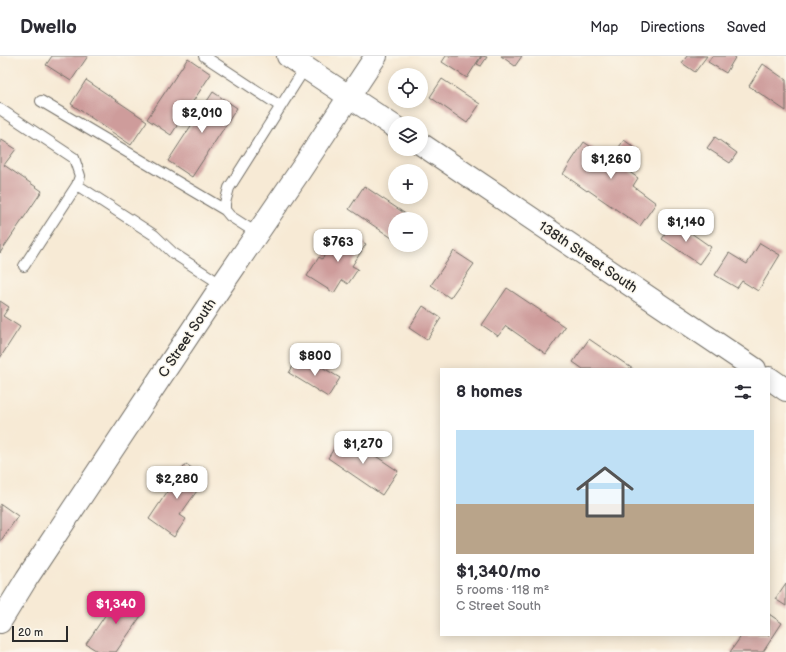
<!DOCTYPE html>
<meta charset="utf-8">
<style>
:root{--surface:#fff;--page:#f7f7f7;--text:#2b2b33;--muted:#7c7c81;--line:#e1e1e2;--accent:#db2777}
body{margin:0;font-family:"Balsamiq Sans",sans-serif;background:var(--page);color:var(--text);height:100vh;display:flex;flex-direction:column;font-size:15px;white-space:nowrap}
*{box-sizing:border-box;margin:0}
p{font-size:13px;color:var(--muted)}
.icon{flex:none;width:22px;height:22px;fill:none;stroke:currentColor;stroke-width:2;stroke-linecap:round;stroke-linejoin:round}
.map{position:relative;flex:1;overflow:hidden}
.drawer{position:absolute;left:440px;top:312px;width:330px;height:268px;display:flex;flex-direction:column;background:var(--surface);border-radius:0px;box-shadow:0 2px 10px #0003}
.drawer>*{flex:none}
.buttons{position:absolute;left:388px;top:12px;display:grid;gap:8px}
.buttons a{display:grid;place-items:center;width:40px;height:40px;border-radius:50%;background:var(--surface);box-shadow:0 2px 10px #0003;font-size:20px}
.scale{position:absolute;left:12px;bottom:10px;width:56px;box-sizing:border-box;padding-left:4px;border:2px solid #2b2b2b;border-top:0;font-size:11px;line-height:14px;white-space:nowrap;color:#2b2b2b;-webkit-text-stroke:3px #fbf7ec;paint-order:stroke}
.price{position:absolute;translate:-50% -34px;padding:0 9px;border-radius:8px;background:#fff;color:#222;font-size:13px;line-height:26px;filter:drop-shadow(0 1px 2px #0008)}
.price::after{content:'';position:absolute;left:50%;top:24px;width:12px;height:9px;margin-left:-6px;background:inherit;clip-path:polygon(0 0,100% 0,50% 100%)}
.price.current{background:var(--accent);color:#fff}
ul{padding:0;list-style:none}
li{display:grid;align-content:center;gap:8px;height:212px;padding:0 16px}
li span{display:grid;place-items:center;height:124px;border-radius:0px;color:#555}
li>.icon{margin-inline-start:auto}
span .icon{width:72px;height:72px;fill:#fffc;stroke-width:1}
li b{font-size:17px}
h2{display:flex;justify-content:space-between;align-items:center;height:48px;padding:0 16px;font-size:17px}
header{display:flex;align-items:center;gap:24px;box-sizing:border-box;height:56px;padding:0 20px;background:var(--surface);border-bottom:1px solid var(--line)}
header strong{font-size:19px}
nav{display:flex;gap:22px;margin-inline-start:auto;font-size:14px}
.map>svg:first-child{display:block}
.building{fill:#ce9c9b}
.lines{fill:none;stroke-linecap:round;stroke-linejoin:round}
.service-casing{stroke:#726e66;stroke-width:12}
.tertiary-casing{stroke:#726e66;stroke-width:24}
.service{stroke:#fff;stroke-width:10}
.tertiary{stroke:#fff;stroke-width:22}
.labels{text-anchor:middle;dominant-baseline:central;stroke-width:3;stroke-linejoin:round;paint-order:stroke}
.street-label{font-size:14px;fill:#2b2b2b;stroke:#fbf7ec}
</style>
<header>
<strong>Dwello</strong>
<nav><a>Map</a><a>Directions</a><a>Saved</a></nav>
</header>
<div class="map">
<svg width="786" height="596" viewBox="0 0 786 596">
<rect width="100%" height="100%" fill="#fbf7ec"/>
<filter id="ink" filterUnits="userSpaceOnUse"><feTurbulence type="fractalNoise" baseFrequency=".025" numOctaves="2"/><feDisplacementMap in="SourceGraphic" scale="8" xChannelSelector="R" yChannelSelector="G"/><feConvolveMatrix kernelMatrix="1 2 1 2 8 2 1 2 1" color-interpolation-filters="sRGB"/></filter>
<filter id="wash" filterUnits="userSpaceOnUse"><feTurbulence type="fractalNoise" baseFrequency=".012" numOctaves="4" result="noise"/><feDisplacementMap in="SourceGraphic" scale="16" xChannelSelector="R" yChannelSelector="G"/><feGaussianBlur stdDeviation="0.9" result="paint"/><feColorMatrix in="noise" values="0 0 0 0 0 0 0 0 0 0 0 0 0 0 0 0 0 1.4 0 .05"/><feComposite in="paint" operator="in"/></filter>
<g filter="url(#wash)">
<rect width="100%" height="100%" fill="#f7ead5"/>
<g id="blocks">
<!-- building -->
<path class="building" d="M52 0H88L71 25 46 9Z
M446 0H481L467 22 442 6Z
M482 0 487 1 481 10 477 8Z
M501 0H522L515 10Z
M687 0H707L695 16 682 7Z
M712 0H736L726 17 708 6Z
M188 2 211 18 171 79 147 63Z
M763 8 786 24V55L749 30Z
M442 23 480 48 467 67 430 41Z
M86 24 147 65 131 89 71 48Z
M213 36 237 52 192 121 168 105Z
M715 81 737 97 730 107 707 92Z
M0 83 16 93 4 109 42 135 0 197Z
M624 84 638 94 625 113 638 122 633 130 656 147 640 170 588 134 587 135 563 118 584 86 610 104Z
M364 130 413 163H395V184L349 153Z
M674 165 711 191 699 208 662 183Z
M345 175 366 188 352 210 358 213 348 228 342 224 334 237 307 220 319 201 322 203 329 192 333 194Z
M760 187 780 199 758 235 742 225 737 232 715 219 729 197 747 208Z
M454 195 474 208 450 242 431 229Z
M507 232 565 271 546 298 506 270 498 280 482 269Z
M0 245 9 251 3 260 20 271 0 302Z
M423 250 441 262 427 284 409 272Z
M589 283 633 313H583L573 306Z
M297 303 309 310 312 305 340 322 328 341 289 317Z
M343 378 398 415 382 439 328 402Z
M186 408 206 422 180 459 186 463 174 481 149 463 173 427 170 425 174 419 177 421Z
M1 448 18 460 0 486V450Z
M786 527V550L775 543Z
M120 537 145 554 116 596H99L86 588Z
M769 558 782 567 763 596H730L742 579H769Z"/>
</g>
</g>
<g filter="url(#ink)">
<use href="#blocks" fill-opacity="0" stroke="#726e66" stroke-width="1"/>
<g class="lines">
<!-- service casing -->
<g class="service-casing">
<path id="service" d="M204 0 280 50
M41 45 225 154 230 160 258 178
M0 53 74 102 80 120 77 129 24 210
M77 129 154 179 173 197 222 229
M225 154V147L229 132 305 12"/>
</g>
<!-- tertiary casing -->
<g class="tertiary-casing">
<path id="tertiary" d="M288 0 395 71
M421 88 755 313
M769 322 786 334
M0 566 27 522 222 229 300 115 376 0"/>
</g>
<!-- service -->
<use href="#service" class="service"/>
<!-- tertiary -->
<use href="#tertiary" class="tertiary"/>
</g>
</g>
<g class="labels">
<!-- street labels -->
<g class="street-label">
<text transform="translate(588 201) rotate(34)">138th Street South</text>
<text transform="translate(187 282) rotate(-56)">C Street South</text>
</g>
</g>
</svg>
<div class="buttons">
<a><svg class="icon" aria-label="locate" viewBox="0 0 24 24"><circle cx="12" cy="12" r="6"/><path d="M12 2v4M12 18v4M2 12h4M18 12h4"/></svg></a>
<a><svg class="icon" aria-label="layers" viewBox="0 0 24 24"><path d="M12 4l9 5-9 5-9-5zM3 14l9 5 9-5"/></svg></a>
<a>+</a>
<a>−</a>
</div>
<div class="scale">20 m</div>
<b class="price" style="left:202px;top:78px">$2,010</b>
<b class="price" style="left:611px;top:124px">$1,260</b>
<b class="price" style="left:686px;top:187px">$1,140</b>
<b class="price" style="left:338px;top:207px">$763</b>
<b class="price" style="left:315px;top:321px">$800</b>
<b class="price" style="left:363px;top:409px">$1,270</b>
<b class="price" style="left:177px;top:444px">$2,280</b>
<b class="price current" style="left:116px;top:569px">$1,340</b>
<section class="drawer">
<h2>8 homes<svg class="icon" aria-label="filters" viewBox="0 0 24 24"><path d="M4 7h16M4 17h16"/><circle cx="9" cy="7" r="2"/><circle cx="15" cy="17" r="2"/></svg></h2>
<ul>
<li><span style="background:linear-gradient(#bfe0f5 60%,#b9a48a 0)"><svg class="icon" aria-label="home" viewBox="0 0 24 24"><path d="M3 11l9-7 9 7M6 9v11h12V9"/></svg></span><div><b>$1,340/mo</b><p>5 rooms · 118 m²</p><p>C Street South</p></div></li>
</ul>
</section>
</div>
